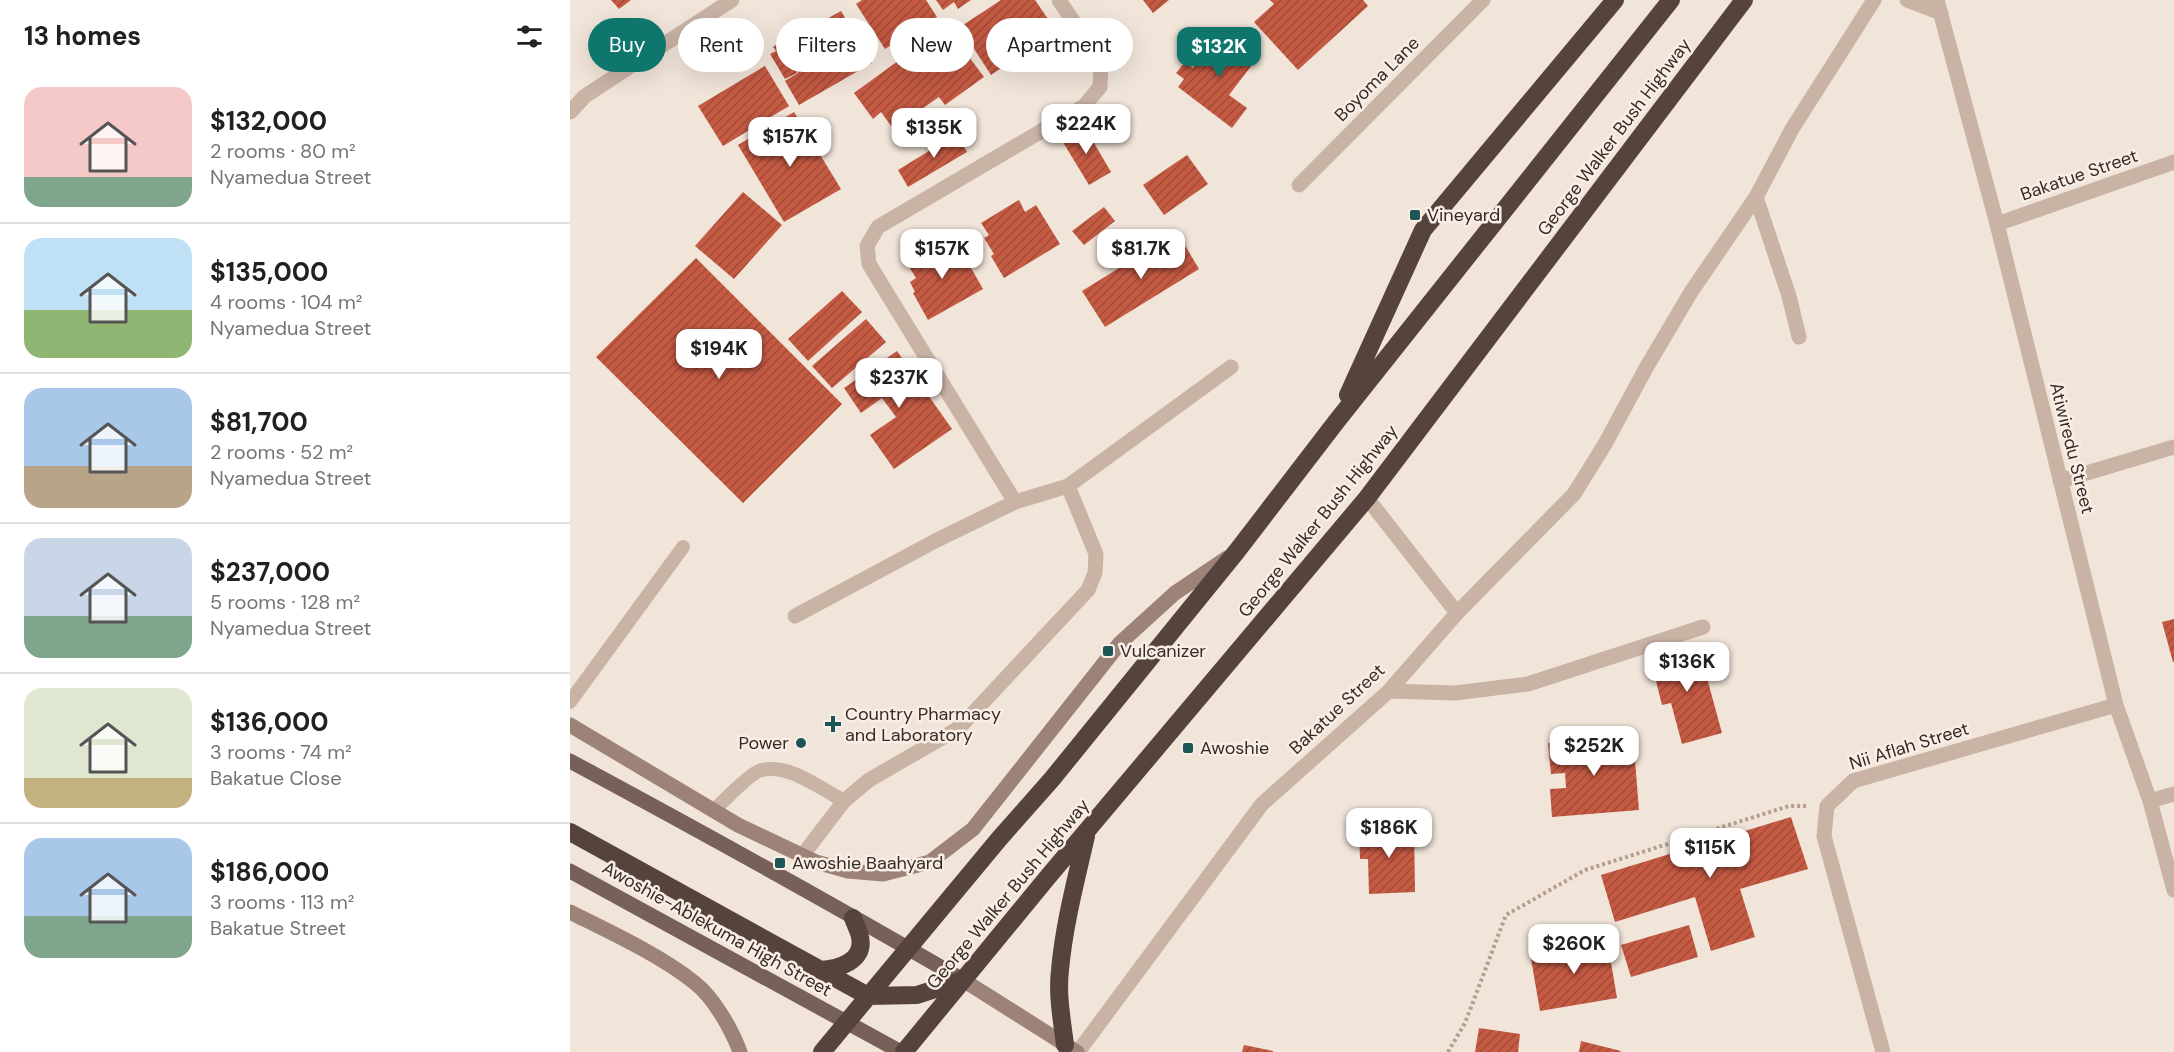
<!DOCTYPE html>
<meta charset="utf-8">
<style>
:root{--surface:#fff;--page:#f2f2f2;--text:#202124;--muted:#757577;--line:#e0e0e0;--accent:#0f766e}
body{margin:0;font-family:"DM Sans",sans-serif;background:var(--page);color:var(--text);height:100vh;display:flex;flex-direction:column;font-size:22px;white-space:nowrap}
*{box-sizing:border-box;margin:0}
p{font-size:20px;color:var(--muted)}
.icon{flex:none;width:33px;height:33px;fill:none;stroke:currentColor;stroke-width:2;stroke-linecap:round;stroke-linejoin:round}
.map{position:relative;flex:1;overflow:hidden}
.side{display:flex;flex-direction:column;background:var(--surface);width:570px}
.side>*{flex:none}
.guide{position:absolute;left:18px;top:18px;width:570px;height:54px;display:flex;gap:12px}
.price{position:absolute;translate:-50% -51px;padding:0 14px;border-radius:12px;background:#fff;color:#222;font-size:20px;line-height:39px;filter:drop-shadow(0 2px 3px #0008)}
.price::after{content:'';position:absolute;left:50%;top:36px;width:18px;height:14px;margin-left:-9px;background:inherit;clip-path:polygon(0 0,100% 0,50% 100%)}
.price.active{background:var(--accent);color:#fff}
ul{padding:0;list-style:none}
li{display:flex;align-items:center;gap:18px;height:150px;padding:0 24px}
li+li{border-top:2px solid var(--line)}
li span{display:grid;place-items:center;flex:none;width:168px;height:120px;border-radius:18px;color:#555}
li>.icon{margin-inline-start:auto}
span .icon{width:72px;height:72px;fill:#fffc;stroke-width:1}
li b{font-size:26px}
h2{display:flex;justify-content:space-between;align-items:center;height:72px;padding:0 24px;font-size:26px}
.chip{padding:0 21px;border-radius:27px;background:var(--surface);box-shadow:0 6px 24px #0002;font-size:21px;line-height:54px}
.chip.active{background:var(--accent);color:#fff}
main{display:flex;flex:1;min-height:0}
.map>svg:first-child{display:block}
.building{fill:url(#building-hatch)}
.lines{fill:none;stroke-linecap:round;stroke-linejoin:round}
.path{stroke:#b59d8f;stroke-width:4;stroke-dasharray:3 3;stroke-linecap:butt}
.lane{stroke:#c9b3a5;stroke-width:14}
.street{stroke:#c9b3a5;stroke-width:15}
.secondary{stroke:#9c8277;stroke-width:15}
.primary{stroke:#776057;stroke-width:15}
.highway{stroke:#56433d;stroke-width:18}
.poi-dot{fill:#1c5656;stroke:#f9eee5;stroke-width:2}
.labels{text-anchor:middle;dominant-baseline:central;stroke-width:5;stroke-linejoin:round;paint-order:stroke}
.street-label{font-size:18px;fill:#352a26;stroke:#f9eee5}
.poi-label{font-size:18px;fill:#352a26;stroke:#f9eee5;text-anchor:start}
</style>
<main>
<section class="side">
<h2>13 homes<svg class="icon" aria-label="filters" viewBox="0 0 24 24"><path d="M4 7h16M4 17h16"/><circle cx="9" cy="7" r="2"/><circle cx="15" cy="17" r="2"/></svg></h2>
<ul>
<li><span style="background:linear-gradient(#f6c9c9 75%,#7fa58c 0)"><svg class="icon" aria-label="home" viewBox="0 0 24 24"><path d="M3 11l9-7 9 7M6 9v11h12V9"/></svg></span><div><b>$132,000</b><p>2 rooms · 80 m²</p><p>Nyamedua Street</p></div></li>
<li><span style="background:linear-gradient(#bfe0f5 60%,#8fb573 0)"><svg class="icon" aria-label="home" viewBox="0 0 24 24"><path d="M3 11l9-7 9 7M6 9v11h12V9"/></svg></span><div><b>$135,000</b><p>4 rooms · 104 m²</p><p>Nyamedua Street</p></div></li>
<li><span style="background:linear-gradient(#a9c7e8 65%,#b9a48a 0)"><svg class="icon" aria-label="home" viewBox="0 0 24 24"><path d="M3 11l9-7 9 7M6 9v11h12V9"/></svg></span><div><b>$81,700</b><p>2 rooms · 52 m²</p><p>Nyamedua Street</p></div></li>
<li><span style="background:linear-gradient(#c9d6e8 65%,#7fa58c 0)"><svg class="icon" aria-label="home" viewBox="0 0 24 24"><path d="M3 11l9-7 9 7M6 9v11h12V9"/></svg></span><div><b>$237,000</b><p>5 rooms · 128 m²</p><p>Nyamedua Street</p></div></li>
<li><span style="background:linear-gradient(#dfe7d0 75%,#c2b280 0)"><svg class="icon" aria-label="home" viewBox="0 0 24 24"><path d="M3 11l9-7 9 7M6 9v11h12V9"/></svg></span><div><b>$136,000</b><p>3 rooms · 74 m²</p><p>Bakatue Close</p></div></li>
<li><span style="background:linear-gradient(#a9c7e8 65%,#7fa58c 0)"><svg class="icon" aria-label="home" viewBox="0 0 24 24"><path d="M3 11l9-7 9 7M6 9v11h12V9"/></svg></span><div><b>$186,000</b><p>3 rooms · 113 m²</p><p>Bakatue Street</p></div></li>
</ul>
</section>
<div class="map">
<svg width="1604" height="1052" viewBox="0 0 1604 1052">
<defs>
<pattern id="building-hatch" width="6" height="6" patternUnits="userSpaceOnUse" patternTransform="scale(1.5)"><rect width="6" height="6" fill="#c55a43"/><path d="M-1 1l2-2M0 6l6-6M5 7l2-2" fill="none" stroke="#a14b38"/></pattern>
</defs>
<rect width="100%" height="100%" fill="#f1e4d9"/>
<!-- building -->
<path class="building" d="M41 0H61L49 9Z
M292 0H356L367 17 315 49 286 4Z
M366 0H401L388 9 384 2 373 10Z
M431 0H465L498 48 469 67 458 50 421 75 390 27Z
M573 0H599L583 13Z
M700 0H793L798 6 728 70 684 22 704 4Z
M271 11 280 26 245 46 246 48 281 28 302 63 229 105 215 81 228 73 219 57 243 42 237 30Z
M376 26 414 77 375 105 369 97 346 113 354 125 332 141 311 112 303 119 284 93Z
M652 30 688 57 659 95 677 108 662 128 608 87 614 79 606 73 615 62 623 68Z
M212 41 219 53 216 55 227 73 215 79 200 54 206 51 203 47Z
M195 66 219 106 153 146 128 106Z
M224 112 271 189 214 222 168 145 193 130 202 146 213 140 204 124Z
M514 126 541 172 519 185 491 139Z
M385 130 397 152 338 187 328 170 367 146 364 142Z
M617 155 638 184 594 215 573 185Z
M173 192 212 225 164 279 125 246Z
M449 200 455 212 466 205 490 244 434 278 421 256 424 254 414 238 419 235 411 223Z
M534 207 545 221 514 245 502 231Z
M607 232 629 269 535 327 512 291Z
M375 240 384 256 392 252 413 289 358 320 343 293 345 292 340 282 346 278 336 262Z
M126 258 272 404 173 503 26 357Z
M272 291 292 312 238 361 218 339Z
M296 319 316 342 262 388 242 366Z
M327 351 382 429 324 469 300 435 326 417 312 398 291 413 274 388Z
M1604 619V662H1603L1592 622Z
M1128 645 1152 733 1112 744 1101 703 1092 705 1080 657Z
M1063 736 1069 810 982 817 980 789 996 788 995 773 981 774 978 743Z
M1221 817 1238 869 1170 889 1185 937 1141 951 1125 897 1045 922 1031 875Z
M844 827 845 892 799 894 798 859H790L789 828Z
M1119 925 1128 957 1061 977 1051 945Z
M1037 939 1047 998 970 1011 960 953Z
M909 1028 950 1034 948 1052H905Z
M1011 1041 1051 1051 1050 1052H1009Z
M674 1045 703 1051V1052H672Z"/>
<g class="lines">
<!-- path -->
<path class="path" d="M878 1052 895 1023 936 915 1015 870 1219 806H1236"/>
<!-- lane -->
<path class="lane" d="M0 702 113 547
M143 811C153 802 178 775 189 771 216 761 251 789 274 801"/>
<!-- street -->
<path class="street" d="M1337 0 1371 13
M1367 0 1427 224 1546 705 1580 801 1604 890
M0 112 15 96 162 0
M729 185 913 0
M1186 197 1219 296 1229 337
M1427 224 1604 162
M1490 481 1604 447
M797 498 887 613
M445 502 299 264 297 246 308 227 514 106 530 87 531 63 489 0
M225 616 367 540 445 502 498 486 661 367
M819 691 885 693 958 684 1133 627
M1580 801 1604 794
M232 856 274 801 299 780 389 728 518 590 525 573 526 554 498 486
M508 1052 692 804 819 691 887 613 1004 494 1035 444 1076 368 1121 292 1186 197 1222 129 1304 0
M1313 1052 1254 836 1257 806 1283 781 1546 705"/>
<!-- secondary -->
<path class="secondary" d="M0 725 168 825 246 862 278 871 313 874 360 862 403 829 550 643 605 593 657 558
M0 912C40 932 90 955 125 983 144 998 162 1030 170 1052
M393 980 507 1052"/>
<!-- primary -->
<path class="primary" d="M0 761C132 832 264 905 393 980
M0 871 331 1052"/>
<!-- highway -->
<path class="highway" d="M778 395 853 230 1045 0
M0 832 298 996 347 995 393 980
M250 970C269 969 295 961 290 937 289 931 285 924 283 918
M495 1045C492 1020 487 995 490 970 494 925 506 880 516 836
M252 1052 429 839 482 779 667 551 766 422 1101 0
M334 1052 477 878 797 498 1174 0"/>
</g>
<!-- markers -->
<g class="poi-dot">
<rect x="839" y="209" width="12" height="12" rx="3"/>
<rect x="532" y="645" width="12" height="12" rx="3"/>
<path d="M260 715h6v6h6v6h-6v6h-6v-6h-6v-6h6z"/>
<circle cx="231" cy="743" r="6"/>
<rect x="612" y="742" width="12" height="12" rx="3"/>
<rect x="204" y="857" width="12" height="12" rx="3"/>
</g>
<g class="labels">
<!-- street labels -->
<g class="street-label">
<text transform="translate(807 79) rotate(-45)">Boyoma Lane</text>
<text transform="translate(1044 137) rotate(-53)">George Walker Bush Highway</text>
<text transform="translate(1509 175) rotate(-19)">Bakatue Street</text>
<text transform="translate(1502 448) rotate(76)">Atiwiredu Street</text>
<text transform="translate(748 521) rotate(-51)">George Walker Bush Highway</text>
<text transform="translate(767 709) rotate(-43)">Bakatue Street</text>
<text transform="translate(1339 746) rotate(-17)">Nii Aflah Street</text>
<text transform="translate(438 894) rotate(-50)">George Walker Bush Highway</text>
<text transform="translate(147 929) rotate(29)">Awoshie-Ablekuma High Street</text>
</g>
<!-- poi labels -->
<g class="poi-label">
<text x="857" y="215">Vineyard</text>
<text x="550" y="651">Vulcanizer</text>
<text x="275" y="714">Country Pharmacy<tspan x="275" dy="21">and Laboratory</tspan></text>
<text x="219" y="743" text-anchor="end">Power</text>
<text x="630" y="748">Awoshie</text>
<text x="222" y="863">Awoshie Baahyard</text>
</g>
</g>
</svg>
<b class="price active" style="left:649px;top:78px">$132K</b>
<b class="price" style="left:516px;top:155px">$224K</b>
<b class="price" style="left:364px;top:159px">$135K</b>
<b class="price" style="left:220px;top:168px">$157K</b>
<b class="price" style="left:372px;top:280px">$157K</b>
<b class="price" style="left:571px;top:280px">$81.7K</b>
<b class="price" style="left:149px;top:380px">$194K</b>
<b class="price" style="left:329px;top:409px">$237K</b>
<b class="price" style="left:1117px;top:693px">$136K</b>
<b class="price" style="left:1024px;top:777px">$252K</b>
<b class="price" style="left:819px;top:859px">$186K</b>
<b class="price" style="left:1140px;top:879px">$115K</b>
<b class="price" style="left:1004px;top:975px">$260K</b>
<div class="guide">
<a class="chip active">Buy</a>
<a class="chip">Rent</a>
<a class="chip">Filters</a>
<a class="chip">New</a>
<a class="chip">Apartment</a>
</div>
</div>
</main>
